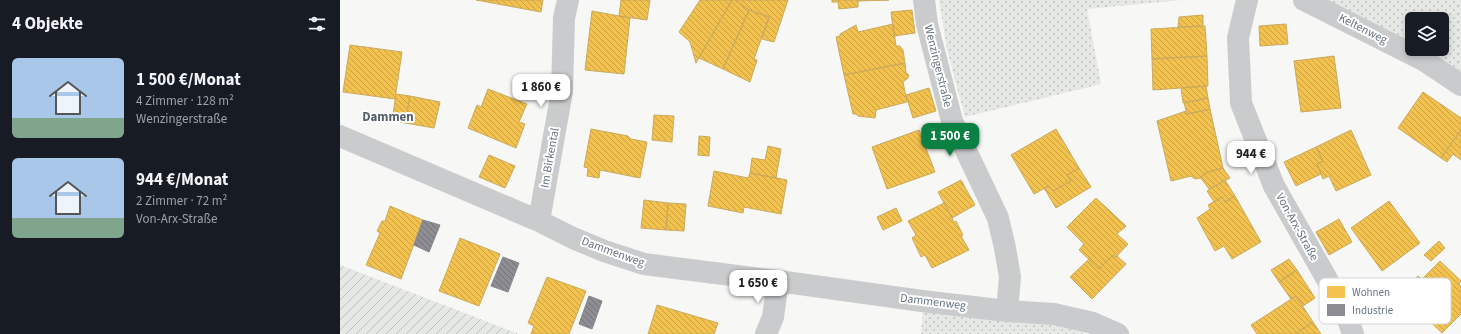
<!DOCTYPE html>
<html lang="de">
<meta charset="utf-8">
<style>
:root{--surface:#171b24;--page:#242831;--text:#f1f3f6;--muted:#9ea1a6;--accent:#0b8043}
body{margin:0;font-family:"Source Sans 3",sans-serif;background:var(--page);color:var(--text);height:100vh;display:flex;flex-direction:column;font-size:15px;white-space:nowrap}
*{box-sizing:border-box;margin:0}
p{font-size:13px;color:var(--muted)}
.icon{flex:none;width:22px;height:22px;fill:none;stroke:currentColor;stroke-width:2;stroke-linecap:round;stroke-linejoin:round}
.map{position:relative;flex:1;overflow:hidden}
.sheet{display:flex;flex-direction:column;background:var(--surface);width:340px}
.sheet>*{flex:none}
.tools{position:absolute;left:1065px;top:12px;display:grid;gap:8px}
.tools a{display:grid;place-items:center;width:44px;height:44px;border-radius:6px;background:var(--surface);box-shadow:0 2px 6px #0003;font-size:20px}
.price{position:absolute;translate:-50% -34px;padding:0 9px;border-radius:8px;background:#fff;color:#222;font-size:13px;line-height:26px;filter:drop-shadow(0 1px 2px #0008)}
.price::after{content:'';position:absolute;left:50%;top:24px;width:12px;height:9px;margin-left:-6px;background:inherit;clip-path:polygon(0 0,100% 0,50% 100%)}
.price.selected{background:var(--accent);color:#fff}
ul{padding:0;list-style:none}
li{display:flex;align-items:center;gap:12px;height:100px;padding:0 12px}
li span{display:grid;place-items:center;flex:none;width:112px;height:80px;border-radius:6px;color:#555}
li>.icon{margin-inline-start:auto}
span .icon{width:48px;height:48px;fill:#fffc;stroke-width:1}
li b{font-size:17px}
h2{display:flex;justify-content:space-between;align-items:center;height:48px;padding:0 12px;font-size:17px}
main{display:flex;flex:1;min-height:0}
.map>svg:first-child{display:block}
.grass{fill:url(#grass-dots)}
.garden{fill:url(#garden-furrows)}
.homes{fill:url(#homes-back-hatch);stroke:#c9aa5e}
.industry{fill:url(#industry-back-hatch);stroke:#82868e}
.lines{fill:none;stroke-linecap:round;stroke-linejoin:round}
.minor{stroke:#cacbcc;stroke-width:22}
.labels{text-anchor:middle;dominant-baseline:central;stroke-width:4;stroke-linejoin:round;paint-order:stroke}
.street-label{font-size:12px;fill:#687585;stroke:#fff}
.neighbourhood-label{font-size:13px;font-weight:bold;fill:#565f6a;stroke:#fff}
.key{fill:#fff;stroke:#d2d6da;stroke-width:1}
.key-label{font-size:11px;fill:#687585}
</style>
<main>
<section class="sheet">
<h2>4 Objekte<svg class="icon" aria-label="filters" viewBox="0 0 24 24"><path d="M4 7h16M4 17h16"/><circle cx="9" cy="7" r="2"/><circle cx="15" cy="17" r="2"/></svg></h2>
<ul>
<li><span style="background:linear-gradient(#a9c7e8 75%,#7fa58c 0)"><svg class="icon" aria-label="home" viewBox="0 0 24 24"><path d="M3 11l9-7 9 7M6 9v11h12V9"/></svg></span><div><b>1 500 €/Monat</b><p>4 Zimmer · 128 m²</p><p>Wenzingerstraße</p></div></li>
<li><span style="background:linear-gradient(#a9c7e8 75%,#7fa58c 0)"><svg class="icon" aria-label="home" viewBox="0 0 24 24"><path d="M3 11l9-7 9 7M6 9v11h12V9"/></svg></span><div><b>944 €/Monat</b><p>2 Zimmer · 72 m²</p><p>Von-Arx-Straße</p></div></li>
</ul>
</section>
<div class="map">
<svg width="1121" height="334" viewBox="0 0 1121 334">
<defs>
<pattern id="grass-dots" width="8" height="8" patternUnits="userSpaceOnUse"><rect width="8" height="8" fill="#e5e8e4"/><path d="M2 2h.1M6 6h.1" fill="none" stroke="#bdc1be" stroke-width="1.8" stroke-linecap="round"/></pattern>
<pattern id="garden-furrows" width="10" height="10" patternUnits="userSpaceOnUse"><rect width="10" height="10" fill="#e5e8e4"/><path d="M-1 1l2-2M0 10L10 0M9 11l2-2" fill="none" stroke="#bdc1be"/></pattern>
<pattern id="homes-back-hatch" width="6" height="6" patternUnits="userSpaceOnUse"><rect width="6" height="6" fill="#f2c14e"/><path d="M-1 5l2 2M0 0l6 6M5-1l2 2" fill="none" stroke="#c8a146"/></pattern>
<pattern id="industry-back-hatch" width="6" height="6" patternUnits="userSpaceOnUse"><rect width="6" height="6" fill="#8d8d92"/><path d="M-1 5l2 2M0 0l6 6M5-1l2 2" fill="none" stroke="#727278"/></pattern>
</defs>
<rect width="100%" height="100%" fill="#f7f7f6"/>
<!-- grass -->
<path class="grass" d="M599 0H842L747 9 761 84 625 117 607 50Z
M981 0H1121V74L1080 49H1102V19H1072V45Z
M583 312 699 322 738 331 746 334H581Z"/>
<!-- garden -->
<path class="garden" d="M0 265 179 334H0Z"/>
<!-- homes -->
<path class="homes" d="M136 0H203L201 12Z
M281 0H310L307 20 279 16Z
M360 0H392L356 63 350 42 339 32Z
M392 0H395L409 10 383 69 359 58Z
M395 0H448L434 42 422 39 429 17 409 10Z
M492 0H549L518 1V7L499 9 498 2H492Z
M409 10 429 17 414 59 417 60 410 82 383 69Z
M572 10 575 33 554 36 551 12Z
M252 11 290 18 284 74 245 70Z
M863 15V26L838 27 839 17Z
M553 24 556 46H560L563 50 565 63 504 75 496 37 500 36V34L516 25 518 32Z
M946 24 948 44 920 46 919 26Z
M865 26 867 56 812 59 811 29Z
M10 45 62 52 55 99 3 92Z
M867 56 868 86 813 90 812 59Z
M994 56 1001 108 961 112 954 61Z
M565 63 566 73 569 75 568 78 563 82 567 102 536 110 535 118 518 116 516 114H513L504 75Z
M866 86 868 98 843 103 841 88Z
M589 88 596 111 573 118 566 95Z
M148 89 187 104 179 122 185 124 176 148 128 128 137 105 141 107Z
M1083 92 1121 118V130L1101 158 1058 128Z
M56 94 70 96 65 123 52 121Z
M70 96 100 102 94 128 65 123Z
M868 98 870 109 847 114 844 103Z
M870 109 883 168 865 173 861 178 855 179 851 176 831 181 817 121 846 111 847 114Z
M314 115 334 116 332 142 312 140Z
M251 129 288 136 291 139 307 142 300 178 260 170 259 178 247 176 248 168 244 167Z
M716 129 739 168 727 175 731 181 713 191 709 186 694 194 671 155Z
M579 130 595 172 547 189 532 147Z
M1011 130 1031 175 996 191 989 176 983 179 977 164 983 161 976 147Z
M1121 130V160L1113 154 1107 162 1101 158Z
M359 136 370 137 369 156 358 155Z
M428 146 441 149 436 178 410 173 412 158 425 160Z
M976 147 983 161 977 164 981 174 956 186 944 162Z
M149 155 175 166 165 188 139 177Z
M739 168 751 187 716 208 704 188 709 186 713 191 731 181 727 175Z
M883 168 890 178 869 189 861 178 865 173Z
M374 171 408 178 410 173 447 180 441 214 404 207 403 213 368 206Z
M621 180 635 205 612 218 598 192Z
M885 180 895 196 885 202 882 197 874 202 867 191Z
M895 196 921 242 892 259 884 246 875 251 857 218 870 209 868 205 882 197 885 202Z
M756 198 786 226 777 234 788 244 776 257 773 255 759 269 739 250 744 244 727 227Z
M304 200 328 203 326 230 301 228Z
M1049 201 1080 243 1042 271 1011 228Z
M328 203 346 204 344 231 326 230Z
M604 203 614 222 616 221 623 235 621 236 629 250 592 268 585 255 581 257 572 238 576 235 568 221Z
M50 206 83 220 61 279 26 265 40 233 37 231 42 221H45Z
M556 208 562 221 543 230 537 217Z
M999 219 1012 242 989 255 976 232Z
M120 238 160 254 139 306 99 291Z
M1099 241 1105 248 1091 261 1084 255Z
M773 255 776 257 777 256 786 264 752 299 730 277 749 259 759 269Z
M949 259 957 270 939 282 931 270Z
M1100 261 1121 281 1119 284 1121 287V314L1102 333 1077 309 1070 316 1054 301 1078 276 1082 279Z
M957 270 975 298 963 306 956 296 951 299 939 282Z
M207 277 246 291 229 334H191L194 326 188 323Z
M956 296 973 322 955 334H917L911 325Z
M317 305 378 323 374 334H308Z
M973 322 981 334H955Z"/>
<!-- industry -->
<path class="industry" d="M83 220 100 225 89 252 74 245Z
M163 257 179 263 168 292 151 286Z
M249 296 262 301 252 329 239 324Z"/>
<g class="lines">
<!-- minor -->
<path class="minor" d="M584 0 587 24 612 121 658 218 665 248 670 277 667 311
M907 0 898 38 901 103 934 186 1005 311 1013 334
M964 0 1085 61 1121 85
M0 136 199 221 233 238 264 251 304 264 438 281 582 301 667 311 714 314 753 323 778 334
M199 221 222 91 224 18 228 0
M426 334 433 317 438 281"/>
</g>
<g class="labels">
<!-- street labels -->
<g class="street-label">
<text transform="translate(1023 29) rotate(27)">Keltenweg</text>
<text transform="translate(598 66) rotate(76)">Wenzingerstraße</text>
<text transform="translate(210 158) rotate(-80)">Im Birkental</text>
<text transform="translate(957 227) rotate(61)">Von-Arx-Straße</text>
<text transform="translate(273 252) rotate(20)">Dammenweg</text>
<text transform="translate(593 302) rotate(7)">Dammenweg</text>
</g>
<!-- neighbourhood labels -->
<g class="neighbourhood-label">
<text x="48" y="117">Dammen</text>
</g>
</g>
<!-- legend -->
<rect x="979" y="278" width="132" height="46" rx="6" class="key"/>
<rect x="987" y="286" width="18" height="12" fill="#f2c14e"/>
<rect x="987" y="304" width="18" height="12" fill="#8d8d92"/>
<g class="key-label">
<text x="1012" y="296">Wohnen</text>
<text x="1012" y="314">Industrie</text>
</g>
</svg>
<div class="tools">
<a><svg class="icon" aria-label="layers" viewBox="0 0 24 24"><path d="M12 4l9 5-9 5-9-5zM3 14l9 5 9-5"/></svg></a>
</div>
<b class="price" style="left:201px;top:108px">1 860 €</b>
<b class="price selected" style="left:610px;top:157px">1 500 €</b>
<b class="price" style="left:911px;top:175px">944 €</b>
<b class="price" style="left:418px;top:304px">1 650 €</b>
</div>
</main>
